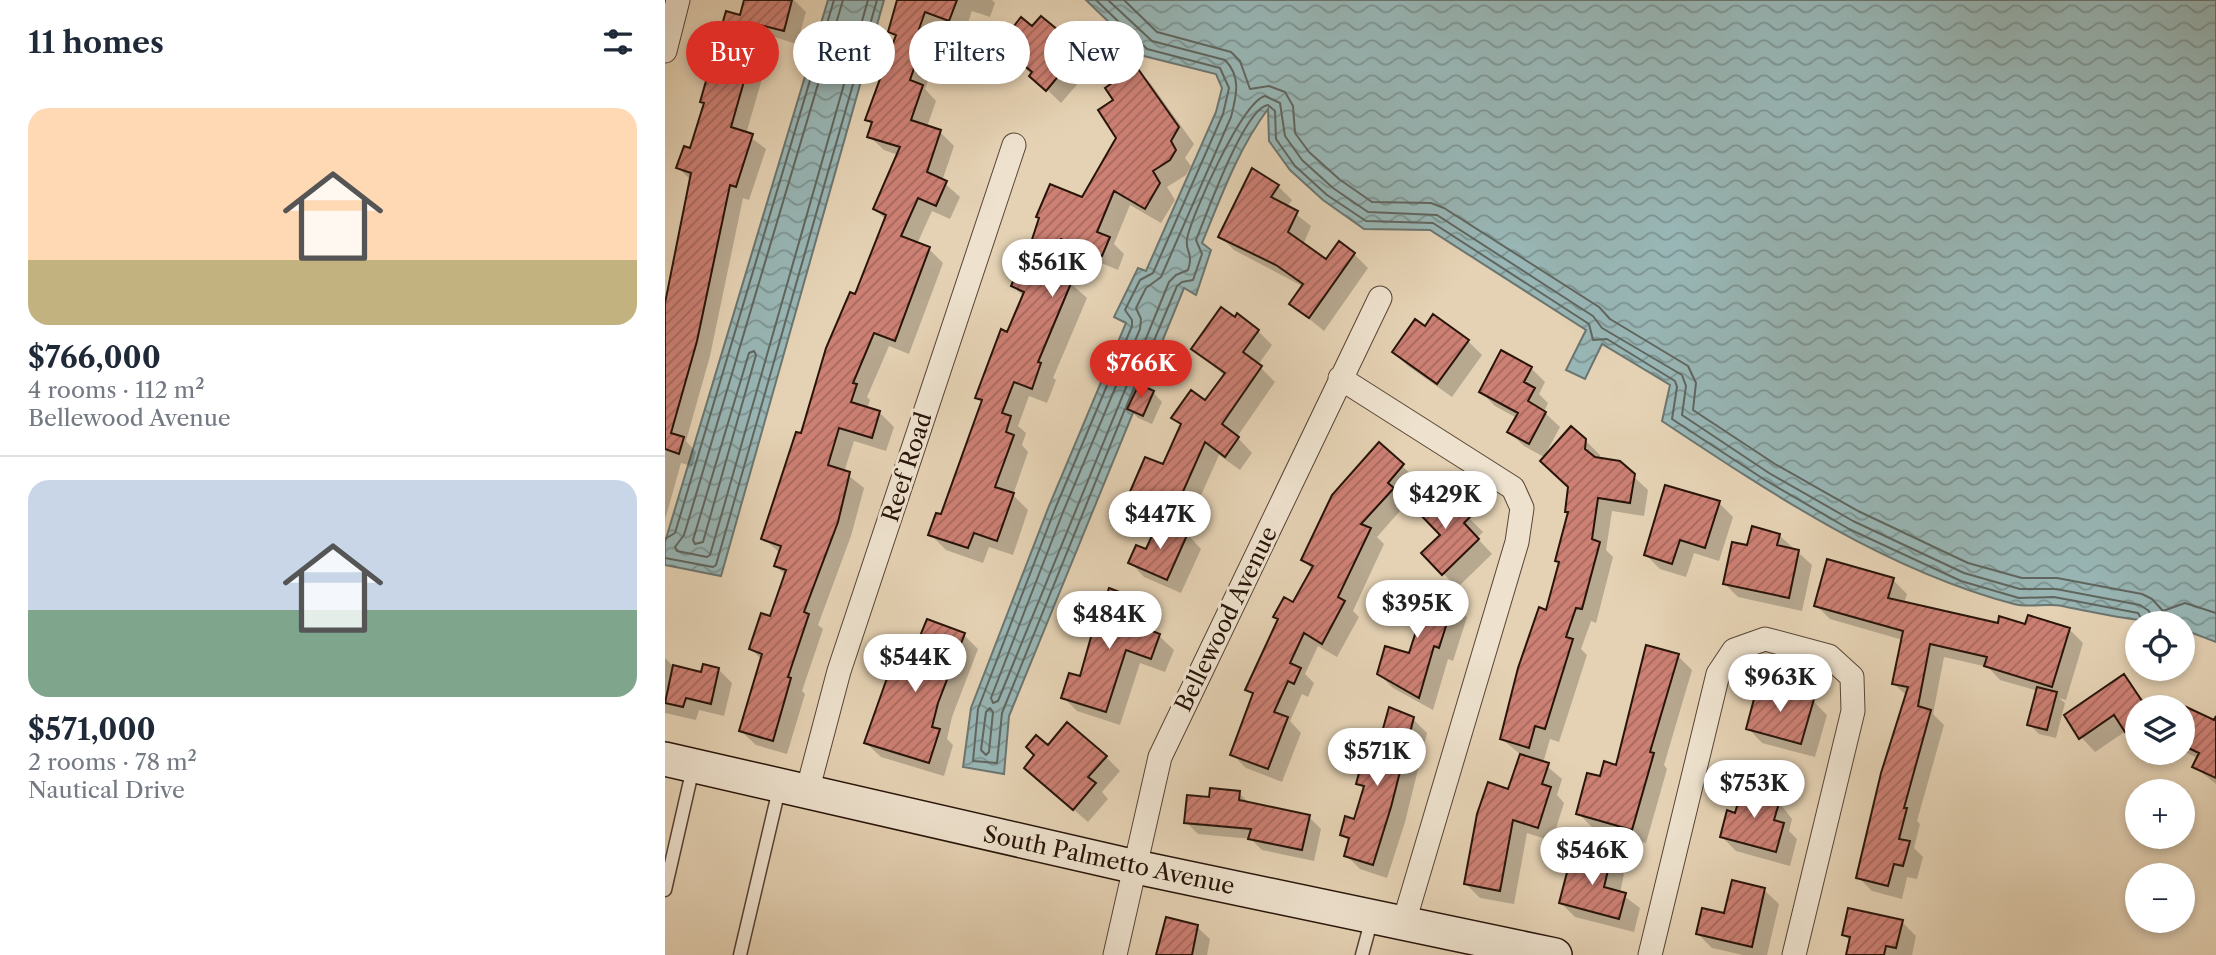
<!DOCTYPE html>
<meta charset="utf-8">
<style>
:root{--surface:#fff;--page:#f6f6f7;--text:#1f2937;--muted:#747a83;--line:#e0e1e3;--accent:#d93025}
body{margin:0;font-family:"Libre Caslon Text",serif;background:var(--page);color:var(--text);height:100vh;display:flex;flex-direction:column;font-size:26px;white-space:nowrap}
*{box-sizing:border-box;margin:0}
p{font-size:23px;color:var(--muted)}
.icon{flex:none;width:38px;height:38px;fill:none;stroke:currentColor;stroke-width:2;stroke-linecap:round;stroke-linejoin:round}
.map{position:relative;flex:1;overflow:hidden}
.panel{display:flex;flex-direction:column;background:var(--surface);width:665px}
.panel>*{flex:none}
.hud{position:absolute;left:21px;top:21px;width:665px;height:63px;display:flex;gap:14px}
.tools{position:absolute;left:1460px;top:611px;display:grid;gap:14px}
.tools a{display:grid;place-items:center;width:70px;height:70px;border-radius:50%;background:var(--surface);box-shadow:0 4px 10px #0003;font-size:35px}
.price{position:absolute;translate:-50% -60px;padding:0 16px;border-radius:24px;background:#fff;color:#222;font-size:23px;line-height:46px;filter:drop-shadow(0 2px 4px #0008)}
.price::after{content:'';position:absolute;left:50%;top:42px;width:21px;height:16px;margin-left:-10px;background:inherit;clip-path:polygon(0 0,100% 0,50% 100%)}
.price.on{background:var(--accent);color:#fff}
ul{padding:0;list-style:none}
li{display:grid;align-content:center;gap:14px;height:371px;padding:0 28px}
li+li{border-top:2px solid var(--line)}
li span{display:grid;place-items:center;height:217px;border-radius:21px;color:#555}
li>.icon{margin-inline-start:auto}
span .icon{width:126px;height:126px;fill:#fffc;stroke-width:1}
li b{font-size:30px}
h2{display:flex;justify-content:space-between;align-items:center;height:84px;padding:0 28px;font-size:30px}
.tag{padding:0 24px;border-radius:32px;background:var(--surface);box-shadow:0 4px 10px #0003;font-size:24px;line-height:63px}
.tag.on{background:var(--accent);color:#fff}
main{display:flex;flex:1;min-height:0}
.map>svg:first-child{display:block}
.water{fill:url(#water-waves);stroke:#6b7570;stroke-width:2}
.shadow{fill:#0003}
.lines{fill:none;stroke-linecap:round;stroke-linejoin:round}
.shore{stroke:#60655f;stroke-width:2}
.building{fill:url(#building-hatch);stroke:#281409;stroke-width:2}
.lane-casing{stroke:#574434;stroke-width:15}
.street-casing{stroke:#574434;stroke-width:25}
.secondary-casing{stroke:#281409;stroke-width:36}
.lane{stroke:#eee2ce;stroke-width:12}
.street{stroke:#eee2ce;stroke-width:23}
.secondary{stroke:#eee2ce;stroke-width:33}
.labels{text-anchor:middle;dominant-baseline:central;stroke-width:6;stroke-linejoin:round;paint-order:stroke}
.street-label{font-size:23px;fill:#281409;stroke:#eee2ce}
</style>
<main>
<section class="panel">
<h2>11 homes<svg class="icon" aria-label="filters" viewBox="0 0 24 24"><path d="M4 7h16M4 17h16"/><circle cx="9" cy="7" r="2"/><circle cx="15" cy="17" r="2"/></svg></h2>
<ul>
<li><span style="background:linear-gradient(#ffd9b3 70%,#c2b280 0)"><svg class="icon" aria-label="home" viewBox="0 0 24 24"><path d="M3 11l9-7 9 7M6 9v11h12V9"/></svg></span><div><b>$766,000</b><p>4 rooms · 112 m²</p><p>Bellewood Avenue</p></div></li>
<li><span style="background:linear-gradient(#c9d6e8 60%,#7fa58c 0)"><svg class="icon" aria-label="home" viewBox="0 0 24 24"><path d="M3 11l9-7 9 7M6 9v11h12V9"/></svg></span><div><b>$571,000</b><p>2 rooms · 78 m²</p><p>Nautical Drive</p></div></li>
</ul>
</section>
<div class="map">
<svg width="1551" height="955" viewBox="0 0 1551 955">
<defs>
<pattern id="water-waves" width="16" height="10" patternUnits="userSpaceOnUse" patternTransform="scale(1.75)"><rect width="16" height="10" fill="#98b6b5"/><path d="M0 5q4-4 8 0t8 0" fill="none" stroke="#7c9391"/></pattern>
<pattern id="building-hatch" width="6" height="6" patternUnits="userSpaceOnUse" patternTransform="scale(1.75)"><rect width="6" height="6" fill="#cd8074"/><path d="M-1 1l2-2M0 6l6-6M5 7l2-2" fill="none" stroke="#a6685d"/></pattern>
</defs>
<rect width="100%" height="100%" fill="#e5d2b4"/>
<filter id="stains"><feTurbulence type="fractalNoise" baseFrequency=".00286" numOctaves="4"/><feColorMatrix values="0 0 0 0 .2 0 0 0 0 .09 0 0 0 0 .02 0 0 0 .5 -.17"/></filter>
<radialGradient id="worn" r=".72"><stop offset=".6" stop-color="#630" stop-opacity="0"/><stop offset="1" stop-color="#630" stop-opacity=".3"/></radialGradient>
<!-- water -->
<path class="water" d="M163 0H219L56 576 0 565V542Z
M421 0H1551V642L1517 629V623C1476 623 1437 614 1397 606 1381 603 1364 608 1349 604 1221 570 1107 494 997 421L1005 385 937 344 920 379 901 370 921 330 765 230 699 229 658 200 625 170 604 141 603 109C573 149 556 197 537 243L546 250 531 295 519 288 344 716 339 774 298 767 306 708 384 506 461 323 449 317 473 268 481 271 551 112 557 88 551 74 479 56Z"/>
<!-- shadow -->
<path class="shadow" d="M80 0H129L141 12 132 44 109 37 81 134 101 149 84 200 78 198 45 356 21 441 31 452 27 466 16 463 0 520V319L13 252 10 249 26 180 13 168 26 150 40 105 37 101Z
M236 0H327L330 3 325 17 307 11 299 34 275 25 262 61 268 67 260 89 271 101 262 127 275 132 289 146 277 181 295 197 285 219 267 211 252 244 264 249 278 263 244 354 224 346 202 397 205 400 202 409 215 413 229 427 221 451 189 441 179 472 199 488 186 536 153 625 158 629 137 691 140 694 122 754 91 745 76 731 97 660 86 649 106 618 121 576 111 566 116 554 98 538 221 220 210 209 233 155 219 150 204 136 208 126 202 119 232 38 225 31Z
M367 28 415 50 429 65 396 103 336 45Z
M471 68 486 84 529 144 520 158 526 166 521 175 502 187 510 200 496 223 465 205 449 244 459 254 453 270 412 253 403 281 422 298 388 378 391 380 382 403 364 396 353 426 361 433 357 445 363 452 348 495 363 510 348 555 324 547 318 563 281 550 265 534 277 516 318 403 312 397 359 297 348 286 361 264 417 199 453 138 451 101Z
M613 186 627 200 622 207 646 226 638 245 661 262 689 254 703 268 659 331 626 304 639 287 569 250 555 236Z
M593 331 607 345 593 365 610 382 572 437 587 453 575 470 554 455 522 527 480 508 466 494 499 466 517 426 509 417 540 403 560 376 528 349Z
M803 341 817 355 787 397 743 366 729 352Z
M866 368 880 382 874 394 883 403 879 412 895 427 879 457 859 446 844 432 852 418 830 406 816 392Z
M488 392 497 402 487 424 473 418 464 409Z
M920 440 935 455 934 460 968 476 983 490 979 516 947 511 941 550 948 557 931 623 926 621 916 649 922 655 894 742 885 739 878 763 897 779 892 795 899 803 887 841 862 833 849 904 815 898 801 884 844 791 856 755 837 739 883 612 895 565 892 561 904 514 901 511Z
M715 445 752 480 736 498 742 503 712 537 719 544 688 611 694 617 672 657 653 646 640 674 649 683 643 697 637 694 625 721 636 733 617 782 581 768 567 754 589 696 582 689 648 570 638 560Z
M1054 503 1068 517 1054 561 1029 553 1021 577 995 569 981 555Z
M790 504 818 532 812 538 827 554 792 588 759 553 777 535Z
M1088 528 1115 536 1147 565 1137 611 1073 597 1060 584 1083 547Z
M522 534 536 549 516 593 479 577 465 562Z
M1228 580 1242 594 1239 603 1334 625 1404 629 1418 643 1401 700 1394 698 1400 703 1391 738 1374 734 1364 724 1373 691 1335 680 1323 667 1279 657 1268 714 1279 725 1252 821 1255 824 1249 848 1258 857 1252 879 1242 877 1237 899 1207 891 1193 877 1242 696 1229 684 1238 640 1165 619 1151 605Z
M475 602 489 616 483 631 494 636 509 650 500 672 475 663 455 725 412 711 398 697Z
M788 602 802 617 788 661 783 659 768 710 728 688 714 674 746 655 753 631 735 615Z
M299 635 313 649 287 717 282 739 288 745 279 776 216 757 201 743 249 656Z
M1013 656 1027 670 999 765 1002 769 981 843 927 827 913 813 936 778 953 767Z
M0 658 9 667 38 674 54 670 67 683 59 716 34 710 31 720 0 713Z
M1459 676 1484 707H1472V741L1461 731 1430 752 1416 737Z
M1148 701 1162 715 1150 757 1097 743 1083 728Z
M1517 707 1551 723V784L1530 767 1533 758 1517 751Z
M748 719 762 733 740 822 722 878 695 869 681 855 685 842 677 834 690 821 700 790 693 783 716 745Z
M384 747 441 757 455 771 437 792 443 799 423 822 361 768Z
M1105 791 1127 819 1124 831 1132 839 1125 866 1071 851 1057 837 1072 815Z
M574 793 585 804 644 817 656 829 649 861 597 850 586 839 533 834 521 822 546 799Z
M945 860 959 874 955 893 975 908 969 932 910 917 896 903 918 866Z
M1099 890 1114 904 1102 955H1078L1047 948 1033 934Z
M1237 922 1251 936 1247 955H1183L1186 942 1179 935Z
M532 927 545 939 542 955H493Z"/>
<g class="lines">
<!-- shore -->
<path class="shore" d="M178 0 19 535 10 547 12 551 42 557 45 555 203 0
M431 0 482 49 555 68 564 88 558 114 488 273 475 280 460 310 467 320V326L390 509 313 709 308 761 332 763 337 713 460 409
M443 0 487 41 560 60C577 77 571 97 566 117L496 277 481 288 471 308 476 319 475 329 398 512 326 698 328 703 333 701 504 282 511 275 523 270C529 252 520 253 522 239 527 214 577 102 600 96L615 103 620 136 637 160 668 188 703 212 772 215 928 316 937 328 1017 375 1021 386 1017 415 1104 473 1188 521 1299 573 1355 589H1391L1475 605 1484 611 1488 623
M459 0 492 32 566 52 575 61 585 89 604 86 620 92 628 106 630 133 644 152 674 179 707 202 766 203 779 208 934 307 945 319 1023 366 1031 383 1028 410 1110 464 1193 511 1303 563 1357 578H1392L1477 594 1487 599 1498 611 1520 603 1551 613
M89 351 91 355 38 542 30 544 28 540 84 353Z
M461 407 512 286 517 282 528 280 537 254 531 240C541 216 579 108 603 105L610 111 611 139 630 166 662 195 701 221 768 223 924 324 928 340 942 339 1010 381 1012 387 1007 419 1100 480 1184 529 1296 581 1354 598 1389 597 1473 613 1479 623
M0 539 10 533 169 0
M0 558 48 567 51 565 212 0
M325 708 328 712 324 752 321 755 316 750 321 712Z"/>
</g>
<!-- building -->
<path class="building" d="M79 0H127L119 31 95 25 66 127 88 134 71 187 65 185 32 341 6 433 19 437 14 454 0 449V303L26 173 11 168 19 146 25 148 39 103 35 102 61 11 75 15Z
M232 0H292L284 21 260 12 247 49 255 51 245 80 258 85 246 120 276 130 262 172 282 181 271 206 253 198 236 236 265 247 230 341 209 333 188 383 192 384 186 402 215 411 207 438 174 428 163 465 185 472 173 522 139 612 144 614 123 677 126 678 108 741 74 731 97 654 84 649 96 613 105 616 121 570 109 566 116 546 96 539 131 432 136 433 161 348 185 292 190 294 221 215 208 209 235 147 202 137 207 122 200 120 231 35 223 32Z
M376 16 416 49 381 91 364 76 367 72 334 45 356 17 367 26Z
M471 66 514 127 506 141 511 150 505 160 488 171 495 183 480 209 449 191 432 232 445 237 437 256 396 239 385 272 407 281 373 362 376 363 367 389 349 382 337 413 346 416 341 432 349 435 330 487 349 493 332 541 309 533 303 548 263 535 271 513 276 514 317 400 310 398 336 329 342 332 359 292 346 286 357 260 360 261 374 218 371 217 385 184 417 197 451 138 433 110 448 100 440 88Z
M587 168 614 185 606 197 633 211 623 232 661 259 674 241 690 253 644 318 624 304 638 284 611 265 553 237Z
M556 307 570 317 572 313 594 330 578 352 597 366 557 424 574 437 560 457 540 442 508 514 464 494 480 457 498 464 516 424 506 418 526 390 540 400 560 373 526 349Z
M768 314 804 340 772 384 727 352 750 319 760 326Z
M836 350 867 367 859 382 870 388 863 401 881 412 864 444 842 432 853 413 814 392Z
M474 384 489 391 478 416 462 409Z
M906 426 921 439 920 449 930 457 955 461 970 474 965 503 933 498 927 539 935 542 917 609 911 608 901 637 908 639 880 729 870 726 864 748 835 739 853 668 874 607 881 610 894 562 890 561 903 512H900L903 487 875 461Z
M714 442 739 464 723 483 729 488 696 524 706 528 673 597 680 601 657 644 639 633 625 663 636 668 629 684 623 681 609 712 623 717 603 769 565 755 588 693 580 690 613 619 608 617 619 597 628 602 648 566 636 560 667 495Z
M1000 485 1055 501 1040 548 1015 540 1007 564 979 555Z
M768 487 786 506 790 501 805 517 799 523 814 539 777 575 756 553 775 535 748 507Z
M494 520 523 533 502 580 463 563 471 545 481 549Z
M1087 526 1115 534 1112 545 1134 550 1124 598 1058 584 1067 542 1082 545Z
M1162 559 1229 578 1223 598 1333 623 1334 616 1360 624 1363 615 1405 628 1387 687 1319 666 1322 657 1265 644 1253 706 1266 710 1239 808H1242L1234 839 1245 841 1238 866 1229 864 1223 886 1191 878 1216 773 1243 687 1227 684 1238 631 1149 606Z
M743 586 789 601 774 648 769 646 754 698 712 674 720 646 744 653 754 622 733 616Z
M444 588 476 600 467 623 495 634 486 659 461 650 441 712 396 698 404 673 415 676 426 637Z
M262 619 300 633 273 703 267 727 275 729 264 763 199 743 233 647 248 653Z
M981 645 1014 654 985 752 989 753 967 830 911 814 922 773 935 776 939 761 951 765Z
M38 664 54 668 46 704 21 698 18 707 0 703 8 665 36 672Z
M1459 674 1481 707H1472V724L1460 732 1449 715 1414 739 1399 715Z
M1093 684 1149 699 1136 744 1081 729Z
M1372 687 1392 692 1382 730 1362 725Z
M1517 705 1549 720 1551 716V778L1527 767 1534 753 1517 745Z
M724 707 749 717 726 807 708 865 679 856 684 838 675 835 680 816 689 819 699 786 691 784 703 740 714 743Z
M402 722 442 756 423 777 431 783 408 810 359 768 369 755 361 747 371 735 383 745Z
M855 754 884 763 877 784 886 787 873 828 848 820 835 891 799 884 812 814 823 782 843 789Z
M1079 782 1106 789 1103 800 1114 803 1109 820 1119 823 1111 852 1055 837 1062 810 1070 813Z
M545 788 575 791 574 800 645 815 637 850 583 839 586 829 519 823 522 795 544 797Z
M921 852 946 858 939 887 961 893 954 919 894 903 905 861 917 864Z
M1067 880 1100 888 1087 947 1031 934 1037 908 1059 913Z
M1183 908 1238 920 1231 948 1221 946 1219 955H1181L1185 937 1177 935Z
M501 917 533 925 527 955H491Z"/>
<g class="lines">
<!-- lane casing -->
<g class="lane-casing">
<path id="lane" d="M0 890 28 768
M75 955 115 785
M697 955 707 918"/>
</g>
<!-- street casing -->
<g class="street-casing">
<path id="street" d="M0 51 13 0
M675 378 848 488 857 508 852 542 739 922
M142 792 174 671 349 145
M450 955 495 757 715 298
M985 955 1053 674 1069 650 1100 639 1164 656 1187 677 1188 711 1129 955"/>
</g>
<!-- secondary casing -->
<g class="secondary-casing">
<path id="secondary" d="M0 759 471 867 890 955"/>
</g>
<!-- lane -->
<use href="#lane" class="lane"/>
<!-- street -->
<use href="#street" class="street"/>
<!-- secondary -->
<use href="#secondary" class="secondary"/>
</g>
<g class="labels">
<!-- street labels -->
<g class="street-label">
<text transform="translate(242 467) rotate(-72)">Reef Road</text>
<text transform="translate(561 619) rotate(-64)">Bellewood Avenue</text>
<text transform="translate(444 860) rotate(12)">South Palmetto Avenue</text>
</g>
</g>
<rect width="100%" height="100%" filter="url(#stains)"/>
<rect width="100%" height="100%" fill="url(#worn)"/>
</svg>
<div class="tools">
<a><svg class="icon" aria-label="locate" viewBox="0 0 24 24"><circle cx="12" cy="12" r="6"/><path d="M12 2v4M12 18v4M2 12h4M18 12h4"/></svg></a>
<a><svg class="icon" aria-label="layers" viewBox="0 0 24 24"><path d="M12 4l9 5-9 5-9-5zM3 14l9 5 9-5"/></svg></a>
<a>+</a>
<a>−</a>
</div>
<b class="price" style="left:387px;top:299px">$561K</b>
<b class="price on" style="left:476px;top:400px">$766K</b>
<b class="price" style="left:780px;top:531px">$429K</b>
<b class="price" style="left:495px;top:551px">$447K</b>
<b class="price" style="left:752px;top:640px">$395K</b>
<b class="price" style="left:444px;top:651px">$484K</b>
<b class="price" style="left:250px;top:694px">$544K</b>
<b class="price" style="left:1115px;top:714px">$963K</b>
<b class="price" style="left:712px;top:788px">$571K</b>
<b class="price" style="left:1089px;top:820px">$753K</b>
<b class="price" style="left:927px;top:887px">$546K</b>
<div class="hud">
<a class="tag on">Buy</a>
<a class="tag">Rent</a>
<a class="tag">Filters</a>
<a class="tag">New</a>
</div>
</div>
</main>
